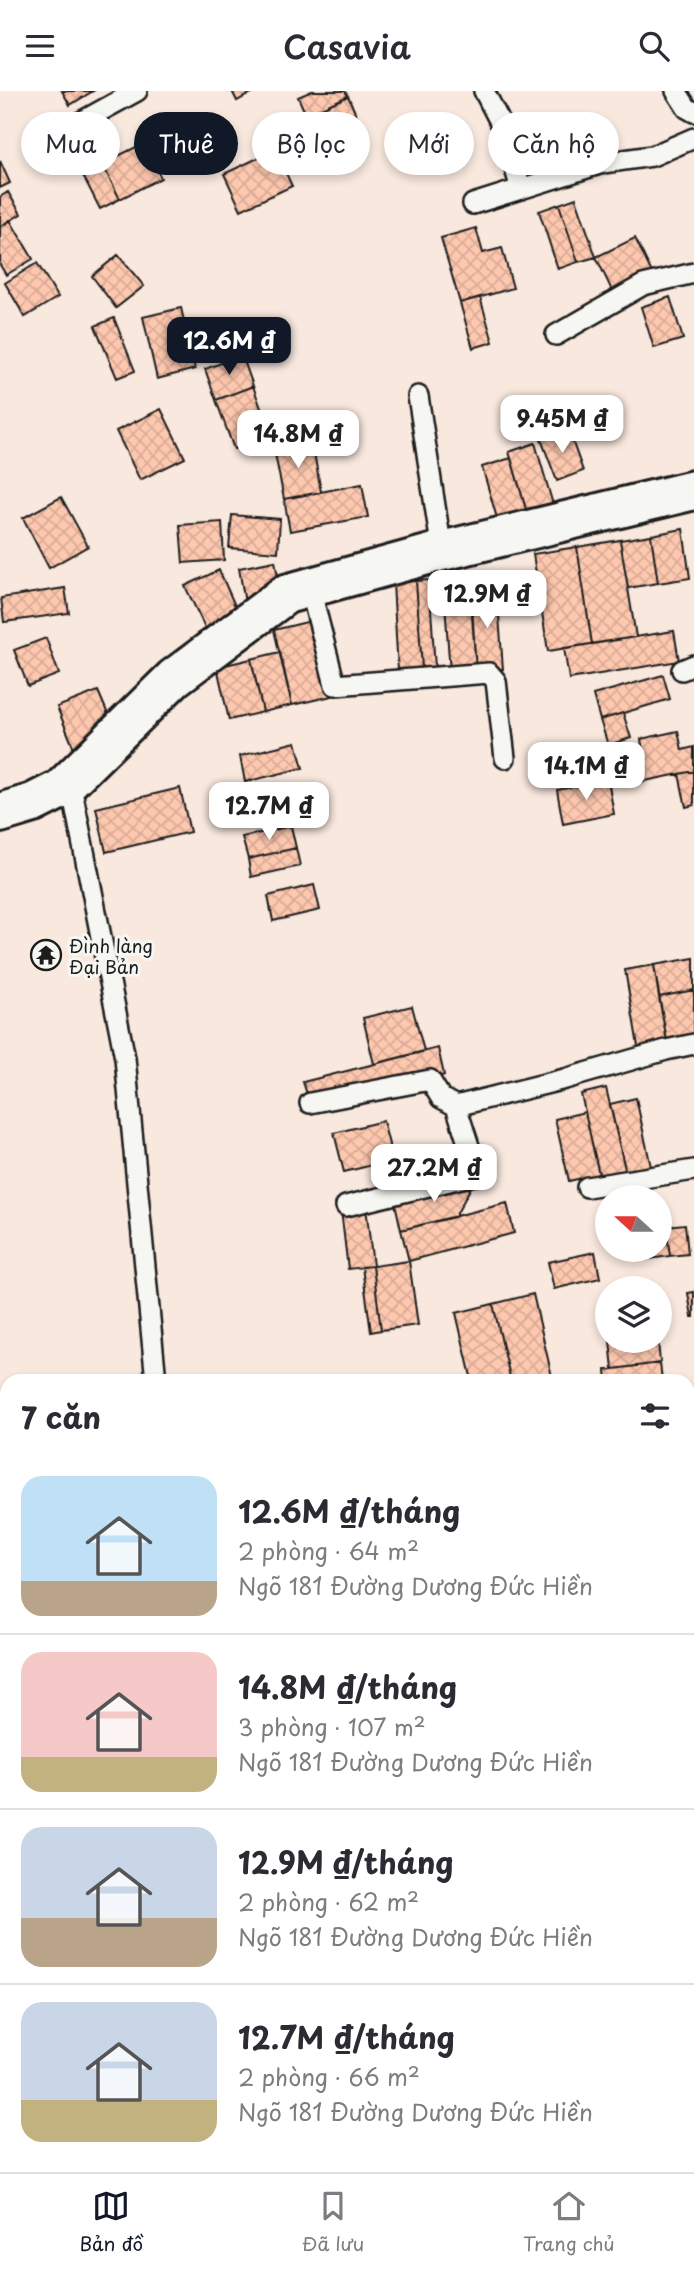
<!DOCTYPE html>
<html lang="vi">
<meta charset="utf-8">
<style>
:root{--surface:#fff;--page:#f2f2f3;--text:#2b2b33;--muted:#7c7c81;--line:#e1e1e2;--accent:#111827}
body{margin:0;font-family:"Playpen Sans",sans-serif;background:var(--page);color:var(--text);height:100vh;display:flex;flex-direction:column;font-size:26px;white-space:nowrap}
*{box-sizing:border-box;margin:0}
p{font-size:23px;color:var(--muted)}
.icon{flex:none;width:38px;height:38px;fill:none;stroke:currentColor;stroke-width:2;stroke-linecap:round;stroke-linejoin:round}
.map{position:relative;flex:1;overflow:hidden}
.sheet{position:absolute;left:0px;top:1283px;width:695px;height:800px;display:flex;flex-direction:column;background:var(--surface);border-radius:21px 21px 0 0;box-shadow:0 4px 10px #0003}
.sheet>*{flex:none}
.banner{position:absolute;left:21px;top:21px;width:653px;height:63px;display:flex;gap:14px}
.needle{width:46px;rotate:291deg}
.tools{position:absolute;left:595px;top:1094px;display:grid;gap:14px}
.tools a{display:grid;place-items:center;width:77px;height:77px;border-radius:50%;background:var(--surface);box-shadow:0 4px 10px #0003;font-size:35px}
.price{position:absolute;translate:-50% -60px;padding:0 16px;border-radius:14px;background:#fff;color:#222;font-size:23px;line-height:46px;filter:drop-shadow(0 2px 4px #0008)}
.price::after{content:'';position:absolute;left:50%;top:42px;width:21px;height:16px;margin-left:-10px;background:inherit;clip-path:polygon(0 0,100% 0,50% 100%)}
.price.on{background:var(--accent);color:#fff}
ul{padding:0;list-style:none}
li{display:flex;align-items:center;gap:21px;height:175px;padding:0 21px}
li+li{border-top:2px solid var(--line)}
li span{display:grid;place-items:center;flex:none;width:196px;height:140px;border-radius:21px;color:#555}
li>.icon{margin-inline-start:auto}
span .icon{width:84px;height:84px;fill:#fffc;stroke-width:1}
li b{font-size:30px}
h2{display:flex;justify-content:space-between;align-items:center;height:84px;padding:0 21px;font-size:30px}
.chip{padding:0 24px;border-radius:32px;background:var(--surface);box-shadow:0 4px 10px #0003;font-size:24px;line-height:63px}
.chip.on{background:var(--accent);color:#fff}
header{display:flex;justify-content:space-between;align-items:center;height:91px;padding:0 21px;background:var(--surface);font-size:32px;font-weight:600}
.dock{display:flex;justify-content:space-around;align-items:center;height:98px;border-top:2px solid var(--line);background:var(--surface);font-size:19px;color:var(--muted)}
.dock a{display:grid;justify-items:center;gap:4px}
.dock .on{color:var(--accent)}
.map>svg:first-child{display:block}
.building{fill:url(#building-cross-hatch);stroke:#1c1c1c;stroke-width:2}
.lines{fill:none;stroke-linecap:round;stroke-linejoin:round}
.lane-casing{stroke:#1c1c1c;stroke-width:24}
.street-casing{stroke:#1c1c1c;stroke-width:44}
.lane{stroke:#f6f6f2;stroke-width:19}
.street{stroke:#f6f6f2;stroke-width:38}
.labels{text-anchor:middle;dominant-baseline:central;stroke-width:6;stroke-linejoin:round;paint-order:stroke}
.poi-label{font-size:18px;fill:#1c1c1c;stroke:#f6f6f2;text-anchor:start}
</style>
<header><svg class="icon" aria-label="menu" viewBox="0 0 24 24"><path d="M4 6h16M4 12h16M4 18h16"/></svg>Casavia<svg class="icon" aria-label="search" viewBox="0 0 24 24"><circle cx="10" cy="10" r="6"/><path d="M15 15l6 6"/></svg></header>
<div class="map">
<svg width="694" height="2081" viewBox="0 0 694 2081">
<defs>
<pattern id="building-cross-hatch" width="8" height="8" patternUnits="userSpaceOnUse" patternTransform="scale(1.75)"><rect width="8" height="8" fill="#fec8af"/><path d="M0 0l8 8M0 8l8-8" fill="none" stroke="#d9ab96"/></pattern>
</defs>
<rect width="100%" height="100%" fill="#f8e8de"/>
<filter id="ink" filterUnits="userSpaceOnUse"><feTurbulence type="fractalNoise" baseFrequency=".0143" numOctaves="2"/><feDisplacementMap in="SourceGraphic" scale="14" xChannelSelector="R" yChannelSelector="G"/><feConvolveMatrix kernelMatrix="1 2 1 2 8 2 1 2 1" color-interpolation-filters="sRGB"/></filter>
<g filter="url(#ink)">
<!-- building -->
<path class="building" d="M62 0H93L70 14Z
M232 0H255L237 10Z
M312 0H345L348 5 306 24 298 6Z
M348 5 366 47 311 72 293 30Z
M85 39 120 108 100 118 65 49Z
M144 52 161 87 120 108 102 73Z
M275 59 292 95 241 119 224 83Z
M0 70 10 92 0 97Z
M8 101 21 123 0 136V106Z
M576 107 596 166 578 171 559 113Z
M559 113 578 171 558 178 539 120Z
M10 129 33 168 6 184 0 174V136Z
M476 137 483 162 502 157 513 197 460 212 441 147Z
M635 147 655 188 616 208 596 166Z
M118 164 144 195 116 217 92 185Z
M37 172 58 206 25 226 5 192Z
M480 206 493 251 473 257 460 212Z
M670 206 683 248 654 257 641 216Z
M181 217 195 278 157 288 143 226Z
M114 227 135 280 117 287 95 235Z
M242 264 253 295 216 309 205 278Z
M253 295 271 345 234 358 216 309Z
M161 318 185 367 140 389 116 340Z
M568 338 583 380 557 390 541 348Z
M312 350 321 401 284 408 274 358Z
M535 352 554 417 528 425 509 361Z
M511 367 528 425 499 434 482 376Z
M362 393 368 426 290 440 284 408Z
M61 406 88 455 49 477 23 427Z
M232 424 280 428 278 461 229 457Z
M222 431 224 469 183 472 180 434Z
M683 438 690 487 658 492 651 444Z
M651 444 658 492 628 497 620 449Z
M620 449 636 546 592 553 577 456Z
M577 456 592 553 548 560 533 463Z
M275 470 282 505 245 512 239 477Z
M219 479 240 526 207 541 185 495Z
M469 482 476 580 450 582 443 484Z
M429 489 435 577 422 578 416 490Z
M416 490 422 578 398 580 393 492Z
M65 497 69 522 4 531 1 507Z
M497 498 503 578 476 580 471 499Z
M315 529 332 605 292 614 274 539Z
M674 540 679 570 569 588 564 557Z
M46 547 59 583 28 595 14 559Z
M280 561 292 614 263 621 251 568Z
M251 568 263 621 229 629 217 576Z
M663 584 670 608 600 629 593 604Z
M98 600 113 635 77 665 57 616Z
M623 622 631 647 608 654 600 629Z
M678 640 682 659 694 656V680L640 691 635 669 644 667 641 648Z
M296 651 303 677 245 691 240 665Z
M694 680V714L686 716 679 683Z
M608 689 614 723 563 733 557 699Z
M180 697 190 741 106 761 96 717Z
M291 735 296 757 248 768 242 746Z
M296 757 300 775 251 786 248 768Z
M314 794 320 819 273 830 268 805Z
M694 867V899L659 906 654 874Z
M654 874 668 956 639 961 625 879Z
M694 899V951L668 956 659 906Z
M412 915 424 960 374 973 363 927Z
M438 957 444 984 430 989 310 1012 303 991Z
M606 997 628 1091 602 1097 581 1003Z
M636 1007 653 1085 628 1091 610 1013Z
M585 1021 599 1083 569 1090 555 1028Z
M383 1030 393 1069 344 1081 334 1042Z
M478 1083 455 1126 401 1139 395 1112Z
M507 1112 514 1142 409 1170 401 1139Z
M663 1113 670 1165 642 1169 641 1158H660V1114Z
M366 1116 373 1175 348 1178 341 1119Z
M685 1133 688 1163 670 1165 666 1135Z
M595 1161 600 1187 554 1198 548 1171Z
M409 1170 418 1234 381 1239 373 1175Z
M373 1175 381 1239 371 1241 362 1176Z
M694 1201V1226H692L688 1202Z
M533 1203 553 1290H511L493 1213Z
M493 1213 511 1290H472L456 1222Z
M610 1250H658L660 1272 613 1278Z
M660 1272 662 1290H607L606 1279Z
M694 1555V1576H688V1556Z
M688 1576H694V1596L688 1597Z
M694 1596V1625L688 1626V1597Z
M694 1625V1650L688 1651V1626Z
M694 1650V1667L688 1668V1651Z
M694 1667V1690L688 1691V1668Z
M694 1707V1729L688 1730V1708Z
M694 1729V1747L688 1748V1730Z
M694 1747V1769L688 1770V1748Z
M694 1769V1787L688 1788V1770Z
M694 1787V1823L688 1824V1788Z"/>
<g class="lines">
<!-- lane casing -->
<g class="lane-casing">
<path id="lane" d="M484 0 502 35 521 98
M676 0 687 17 694 21
M57 44 137 0
M473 113 603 72 652 65 694 47
M556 244 643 194 694 182
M418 305 442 460
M310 497 335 594 489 582 496 590 505 667
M682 579 694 574
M70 689 125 967 156 1290
M310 1012 430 989 441 1007 456 1015 565 988 666 959 694 953
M587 1096 694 1079
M346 1115 478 1083 456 1015
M688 1378 694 1377"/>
</g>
<!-- street casing -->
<g class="street-casing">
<path id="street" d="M0 722 33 712 61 698 174 587 286 503 442 460 694 399
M0 1466 7 1465
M674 2076V2081"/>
</g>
<!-- lane -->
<use href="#lane" class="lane"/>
<!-- street -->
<use href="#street" class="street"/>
</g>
</g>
<!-- icons -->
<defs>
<g id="temple-ring" transform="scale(1.575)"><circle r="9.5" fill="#f6f6f2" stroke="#1c1c1c" stroke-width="1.5"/><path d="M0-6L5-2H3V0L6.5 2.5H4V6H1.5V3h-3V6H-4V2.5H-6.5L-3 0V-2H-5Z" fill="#1c1c1c"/></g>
</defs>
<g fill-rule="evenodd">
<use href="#temple-ring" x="46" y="864"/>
</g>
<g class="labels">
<!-- poi labels -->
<g class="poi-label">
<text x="69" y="854">Đình làng<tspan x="69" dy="21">Đại Bản</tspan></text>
</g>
</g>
</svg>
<div class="tools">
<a><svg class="needle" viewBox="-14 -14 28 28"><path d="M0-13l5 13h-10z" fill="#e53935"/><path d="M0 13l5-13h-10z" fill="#7c7c81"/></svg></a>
<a><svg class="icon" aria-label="layers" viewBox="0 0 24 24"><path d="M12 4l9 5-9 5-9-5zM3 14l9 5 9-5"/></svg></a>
</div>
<b class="price on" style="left:229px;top:286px">12.6M ₫</b>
<b class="price" style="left:562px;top:364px">9.45M ₫</b>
<b class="price" style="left:298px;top:379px">14.8M ₫</b>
<b class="price" style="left:487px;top:539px">12.9M ₫</b>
<b class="price" style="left:586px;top:711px">14.1M ₫</b>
<b class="price" style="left:269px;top:751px">12.7M ₫</b>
<b class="price" style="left:434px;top:1113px">27.2M ₫</b>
<div class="banner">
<a class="chip">Mua</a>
<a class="chip on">Thuê</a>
<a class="chip">Bộ lọc</a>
<a class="chip">Mới</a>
<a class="chip">Căn hộ</a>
</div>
<section class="sheet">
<h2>7 căn<svg class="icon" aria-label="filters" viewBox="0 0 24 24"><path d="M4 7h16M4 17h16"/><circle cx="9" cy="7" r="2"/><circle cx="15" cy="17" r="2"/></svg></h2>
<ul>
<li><span style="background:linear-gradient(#bfe0f5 75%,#b9a48a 0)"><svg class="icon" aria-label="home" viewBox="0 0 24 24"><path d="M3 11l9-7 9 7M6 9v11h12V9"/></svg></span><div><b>12.6M ₫/tháng</b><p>2 phòng · 64 m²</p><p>Ngõ 181 Đường Dương Đức Hiền</p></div></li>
<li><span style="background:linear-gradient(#f6c9c9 75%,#c2b280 0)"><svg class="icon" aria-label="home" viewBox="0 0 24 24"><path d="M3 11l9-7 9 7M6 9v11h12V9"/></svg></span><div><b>14.8M ₫/tháng</b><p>3 phòng · 107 m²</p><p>Ngõ 181 Đường Dương Đức Hiền</p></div></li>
<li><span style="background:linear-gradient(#c9d6e8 65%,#b9a48a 0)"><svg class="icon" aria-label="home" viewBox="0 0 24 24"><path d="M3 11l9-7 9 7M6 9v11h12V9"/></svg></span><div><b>12.9M ₫/tháng</b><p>2 phòng · 62 m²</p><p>Ngõ 181 Đường Dương Đức Hiền</p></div></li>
<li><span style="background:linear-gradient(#c9d6e8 70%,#c2b280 0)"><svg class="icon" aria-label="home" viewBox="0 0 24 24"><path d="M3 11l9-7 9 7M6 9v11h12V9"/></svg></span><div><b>12.7M ₫/tháng</b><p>2 phòng · 66 m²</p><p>Ngõ 181 Đường Dương Đức Hiền</p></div></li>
</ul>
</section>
</div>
<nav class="dock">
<a class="on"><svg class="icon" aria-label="map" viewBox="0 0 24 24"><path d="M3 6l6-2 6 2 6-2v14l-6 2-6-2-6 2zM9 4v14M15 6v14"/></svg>Bản đồ</a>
<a><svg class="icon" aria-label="saved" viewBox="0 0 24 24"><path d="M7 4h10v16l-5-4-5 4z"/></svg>Đã lưu</a>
<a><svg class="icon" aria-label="home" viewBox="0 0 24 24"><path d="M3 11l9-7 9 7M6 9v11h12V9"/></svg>Trang chủ</a>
</nav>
